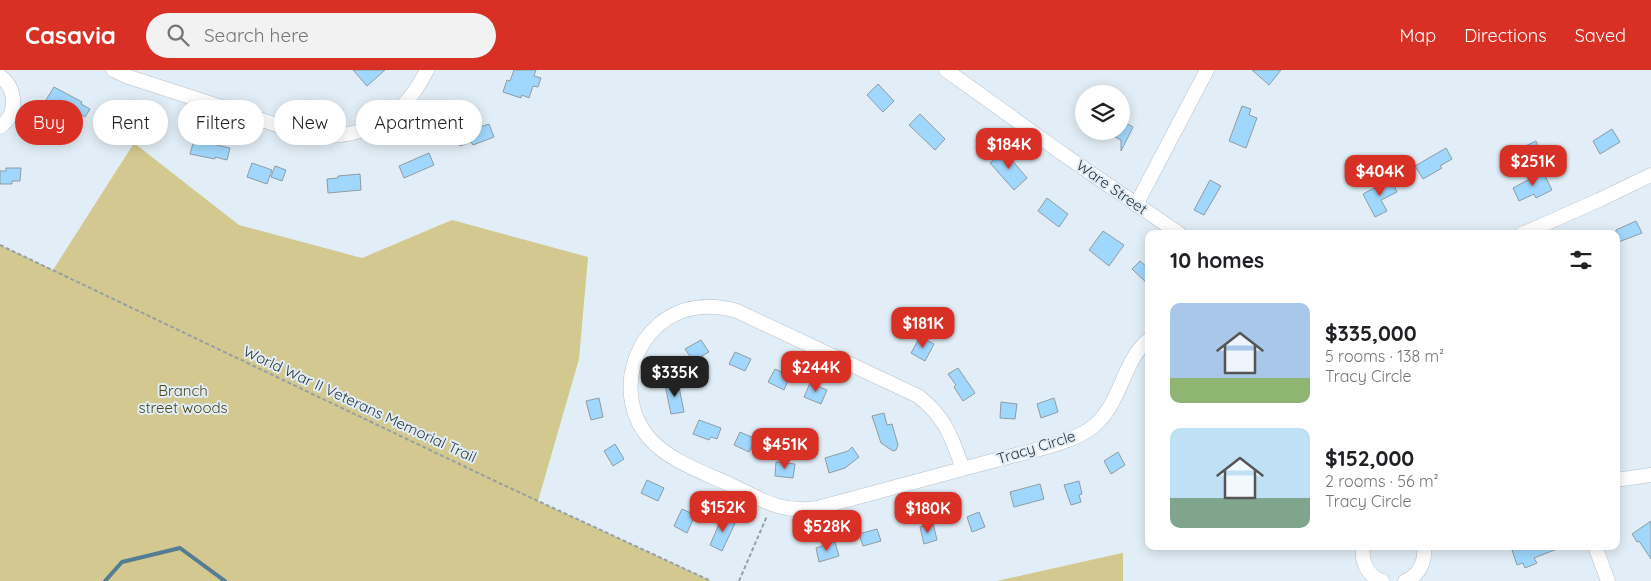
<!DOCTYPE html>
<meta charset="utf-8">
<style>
:root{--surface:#fff;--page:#f2f2f2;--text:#202124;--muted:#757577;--accent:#d93025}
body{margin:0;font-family:Quicksand,sans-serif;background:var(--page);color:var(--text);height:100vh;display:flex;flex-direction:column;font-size:19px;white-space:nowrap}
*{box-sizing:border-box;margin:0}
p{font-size:16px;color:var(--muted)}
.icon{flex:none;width:28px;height:28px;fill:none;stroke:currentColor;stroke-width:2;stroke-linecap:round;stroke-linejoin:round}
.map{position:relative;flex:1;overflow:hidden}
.panel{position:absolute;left:1145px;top:160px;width:475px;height:320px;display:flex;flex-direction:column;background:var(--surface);border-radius:10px;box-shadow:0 2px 12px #0003}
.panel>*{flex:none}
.top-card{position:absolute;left:15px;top:30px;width:475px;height:45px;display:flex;gap:10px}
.tools{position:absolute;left:1075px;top:15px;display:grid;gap:10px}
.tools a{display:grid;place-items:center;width:55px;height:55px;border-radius:50%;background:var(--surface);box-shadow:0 2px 12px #0003;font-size:25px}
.price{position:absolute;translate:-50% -42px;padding:0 11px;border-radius:10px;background:var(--accent);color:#fff;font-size:16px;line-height:32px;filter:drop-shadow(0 1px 2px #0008)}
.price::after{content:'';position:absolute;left:50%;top:30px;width:15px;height:11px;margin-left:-8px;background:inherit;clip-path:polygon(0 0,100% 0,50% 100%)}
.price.active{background:#222;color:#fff}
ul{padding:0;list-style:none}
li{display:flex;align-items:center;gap:15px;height:125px;padding:0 25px}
li span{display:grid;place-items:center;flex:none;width:140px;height:100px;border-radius:10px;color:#555}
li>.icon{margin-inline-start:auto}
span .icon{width:60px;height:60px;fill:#fffc;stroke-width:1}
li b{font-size:21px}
h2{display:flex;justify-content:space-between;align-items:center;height:60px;padding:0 25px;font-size:21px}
.tag{padding:0 18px;border-radius:22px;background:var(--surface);box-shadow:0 2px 12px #0003;font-size:18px;line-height:45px}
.tag.active{background:var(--accent);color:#fff}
header{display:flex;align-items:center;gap:30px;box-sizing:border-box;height:70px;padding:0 25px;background:var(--accent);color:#fff}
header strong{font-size:24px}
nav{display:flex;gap:28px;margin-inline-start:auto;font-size:18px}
.search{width:350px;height:45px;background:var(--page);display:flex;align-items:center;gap:12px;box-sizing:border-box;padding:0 18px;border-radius:28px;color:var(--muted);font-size:19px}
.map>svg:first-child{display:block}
.green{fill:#d3c88f}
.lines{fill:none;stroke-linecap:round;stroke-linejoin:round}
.stream{stroke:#547c95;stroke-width:4}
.building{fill:#a0d8fd;stroke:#909ba3}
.minor-casing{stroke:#b5c1c9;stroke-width:15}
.path{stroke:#969fa5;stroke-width:2;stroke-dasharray:4 2.5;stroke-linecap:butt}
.minor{stroke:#fff;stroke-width:14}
.labels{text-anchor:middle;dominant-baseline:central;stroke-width:4;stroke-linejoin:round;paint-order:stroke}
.street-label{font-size:15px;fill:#303538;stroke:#e2eef7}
.park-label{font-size:15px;fill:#4e4619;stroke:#e2eef7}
</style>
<header>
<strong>Casavia</strong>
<div class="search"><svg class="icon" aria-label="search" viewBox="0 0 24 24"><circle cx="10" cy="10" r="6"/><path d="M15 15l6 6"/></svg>Search here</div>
<nav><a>Map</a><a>Directions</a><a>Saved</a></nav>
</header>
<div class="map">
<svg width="1651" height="511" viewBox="0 0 1651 511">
<rect width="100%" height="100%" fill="#e2eef7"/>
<!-- green -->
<path class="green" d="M134 73 239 155 362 188 452 150 588 187 579 289 538 431 711 511H0V175L53 200Z
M1123 483V511H997L1122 483Z"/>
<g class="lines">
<!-- stream -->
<path class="stream" d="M105 511 122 492 180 478 225 511"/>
</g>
<!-- building -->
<path class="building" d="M353 0H385L367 16Z
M514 0H536L534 6 541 8 538 17 533 16 529 28 522 25 521 28 503 22 507 10 510 11Z
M1252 0H1281L1269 15Z
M878 14 894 31 883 42 867 25Z
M54 17 82 32 81 34 90 39 85 47 76 42 74 45 46 30Z
M1242 36 1251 39 1249 45 1257 48 1246 78 1229 71Z
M920 44 945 69 935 80 909 55Z
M147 46 164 52 158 70 129 60 134 47 146 51Z
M1124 52 1133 57 1121 81V70L1104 61H1121Z
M489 54 494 67 473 75 471 72 460 76 455 63 470 58 471 60Z
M1612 59 1620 72 1600 84 1593 71Z
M194 70 230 78 227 90 215 87V89L190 84Z
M1536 71 1541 82 1523 91 1517 80Z
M1446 78 1452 89 1440 96 1442 98 1423 109 1415 96Z
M1004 81 1027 108 1014 120 990 93Z
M429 83 434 95 404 108 399 96Z
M252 93 272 100 267 114 247 107Z
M275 96 286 100 282 111 271 107Z
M6 98H21L20 111H12V114H0V101H6Z
M1543 102 1552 120 1536 128 1534 124 1519 131 1513 118Z
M360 104 361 120 328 123 327 109 338 108V106Z
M1391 109 1397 122 1381 130 1387 141 1375 147 1363 124Z
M1210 110 1221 116 1204 145 1194 140Z
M1047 128 1068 144 1059 157 1038 141Z
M1636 151 1642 163 1616 173V160Z
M1103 161 1124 175 1109 196 1089 180Z
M1140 191 1149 199V215L1132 199Z
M920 267 934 274 925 291 911 283Z
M701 270 709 282 695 290 694 288 692 289 685 279Z
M735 282 751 289 745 301 729 294Z
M958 298 975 323 963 331 954 317 956 315 948 304Z
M775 299 790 306 784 320 768 312Z
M678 312 684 342 671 344 665 315Z
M810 313 827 320 821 334 804 327Z
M599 328 603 347 591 350 586 331Z
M1054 328 1058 342 1041 348 1037 334Z
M1001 332 1017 334 1015 349 1000 348Z
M884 343 887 355 892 354 898 375 896 380 893 381 881 373 872 346Z
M699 350 721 358 717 369 711 367 709 370 693 364Z
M740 362 756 369 749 382 734 375Z
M615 374 624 389 613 396 604 381Z
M852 377 859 387 845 398 829 403 825 388 848 381Z
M1118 382 1125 395 1111 404 1104 391Z
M776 392 795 394 793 408 775 406Z
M647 410 664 418 658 431 641 423Z
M1079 411 1082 424 1079 425 1081 432 1071 435 1064 415Z
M1040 414 1044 429 1014 437 1010 422Z
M682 439 695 445 687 463 674 456Z
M979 442 985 457 972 462 967 447Z
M723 445 736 451 722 481 710 475Z
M1651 451V489L1639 471 1637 472 1632 464Z
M933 453 937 470 924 474 920 457Z
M877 459 881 471 863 476 859 464Z
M835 472 839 486 819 492 816 478Z
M1522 476H1562V477L1534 488 1537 493 1525 498 1523 493 1517 495 1512 480Z"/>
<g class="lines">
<!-- minor casing -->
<g class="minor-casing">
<path id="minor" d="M113 0 126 6 311 66C365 69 403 49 427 0
M946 0 1063 84 1180 164
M0 6C17 19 18 44 0 57
M1136 135 1207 0
M1522 164 1599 130 1651 105
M963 399C951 366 946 348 918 326L737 241C720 236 703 235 685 240 632 257 613 326 649 368 669 391 703 402 731 415 760 429 783 444 817 438 876 422 936 406 996 390 1025 382 1074 374 1095 355 1122 331 1122 292 1149 269
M1616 410 1651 405
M1363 476C1361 491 1367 506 1382 511
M1595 476 1608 511
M1405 511C1419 506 1426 491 1424 476"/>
</g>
<!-- path -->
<path class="path" d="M0 175 497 412 711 511
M739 511 767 446"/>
<!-- minor -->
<use href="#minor" class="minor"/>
</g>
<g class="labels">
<!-- street labels -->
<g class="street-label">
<text transform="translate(1112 117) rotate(35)">Ware Street</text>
<text transform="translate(360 334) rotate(25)">World War II Veterans Memorial Trail</text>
<text transform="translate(1036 377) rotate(-17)">Tracy Circle</text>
</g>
<!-- park labels -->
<g class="park-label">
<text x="183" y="320">Branch<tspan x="183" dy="17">street woods</tspan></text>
</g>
</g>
</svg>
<div class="tools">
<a><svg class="icon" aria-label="layers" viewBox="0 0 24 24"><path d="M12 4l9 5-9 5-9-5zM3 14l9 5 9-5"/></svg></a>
</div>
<b class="price" style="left:1009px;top:100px">$184K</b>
<b class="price" style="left:1533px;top:117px">$251K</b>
<b class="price" style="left:1380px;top:127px">$404K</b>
<b class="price" style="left:923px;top:279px">$181K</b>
<b class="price" style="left:816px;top:323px">$244K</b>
<b class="price active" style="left:675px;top:328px">$335K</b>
<b class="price" style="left:785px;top:400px">$451K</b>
<b class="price" style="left:723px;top:463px">$152K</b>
<b class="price" style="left:928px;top:464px">$180K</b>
<b class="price" style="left:827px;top:482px">$528K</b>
<div class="top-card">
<a class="tag active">Buy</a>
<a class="tag">Rent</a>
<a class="tag">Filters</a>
<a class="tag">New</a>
<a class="tag">Apartment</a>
</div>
<section class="panel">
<h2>10 homes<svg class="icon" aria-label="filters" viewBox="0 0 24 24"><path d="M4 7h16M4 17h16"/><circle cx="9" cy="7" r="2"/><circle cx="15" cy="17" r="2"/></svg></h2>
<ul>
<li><span style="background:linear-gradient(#a9c7e8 75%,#8fb573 0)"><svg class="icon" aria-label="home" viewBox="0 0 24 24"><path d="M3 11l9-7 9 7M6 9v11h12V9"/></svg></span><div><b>$335,000</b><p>5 rooms · 138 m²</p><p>Tracy Circle</p></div></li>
<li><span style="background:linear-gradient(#bfe0f5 70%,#7fa58c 0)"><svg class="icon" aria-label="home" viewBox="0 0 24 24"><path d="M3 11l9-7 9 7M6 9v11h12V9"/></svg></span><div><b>$152,000</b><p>2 rooms · 56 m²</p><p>Tracy Circle</p></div></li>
</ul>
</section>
</div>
